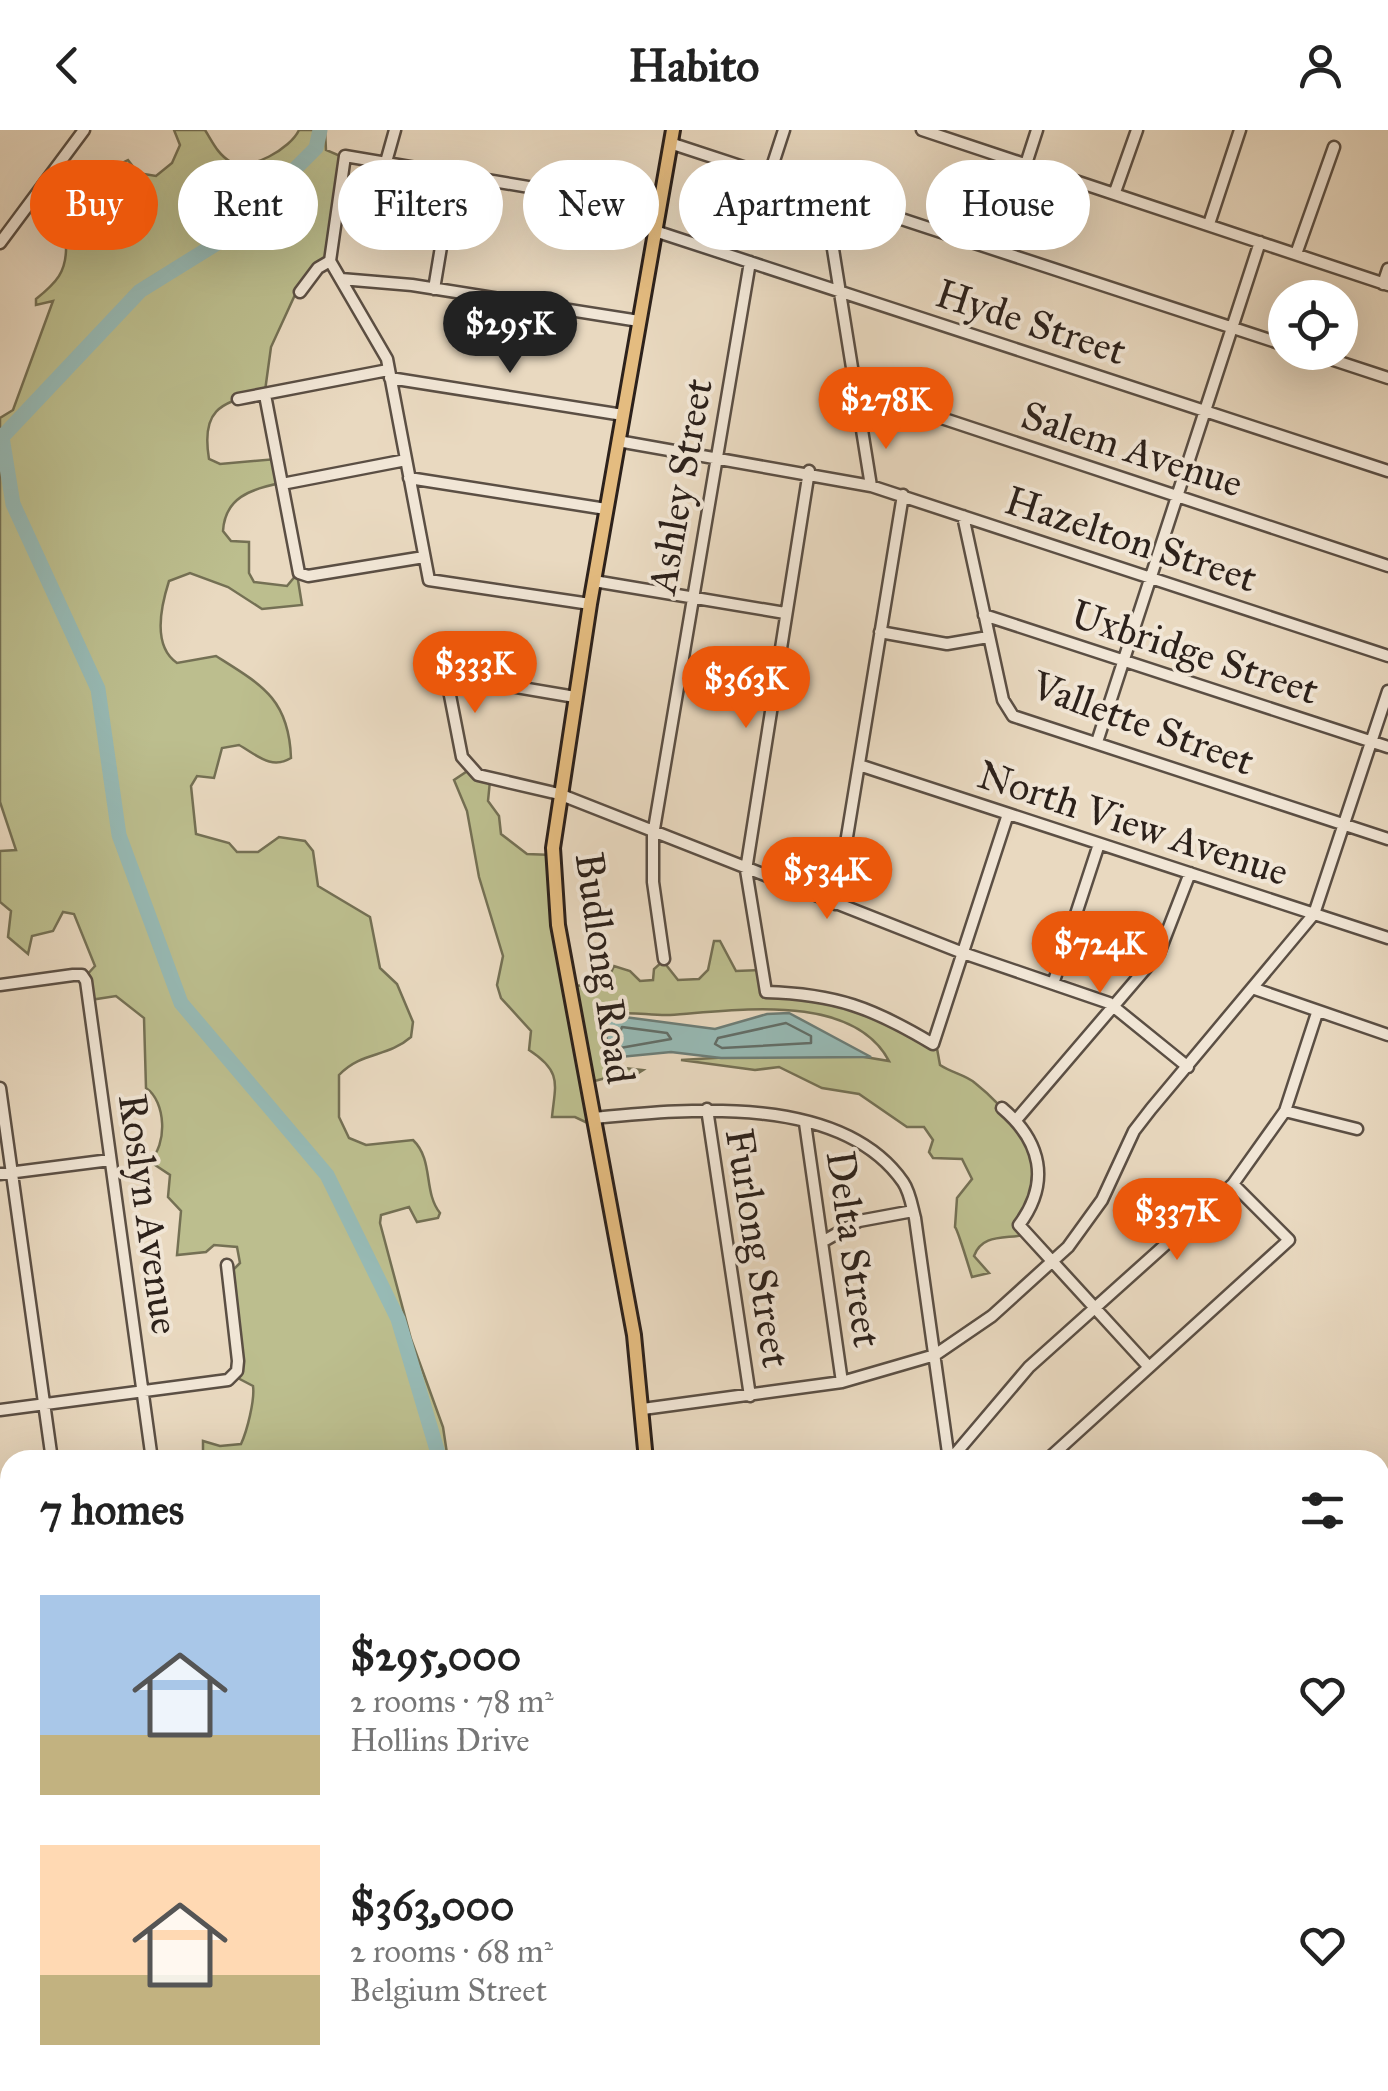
<!DOCTYPE html>
<meta charset="utf-8">
<style>
:root{--surface:#fff;--page:#f2f2f2;--text:#222;--muted:#767676;--accent:#ea580c}
body{margin:0;font-family:"IM FELL Great Primer",serif;background:var(--page);color:var(--text);height:100vh;display:flex;flex-direction:column;font-size:38px;white-space:nowrap}
*{box-sizing:border-box;margin:0}
p{font-size:32px;color:var(--muted)}
.icon{flex:none;width:55px;height:55px;fill:none;stroke:currentColor;stroke-width:2;stroke-linecap:round;stroke-linejoin:round}
.map{position:relative;flex:1;overflow:hidden}
.side{position:absolute;left:0px;top:1320px;width:1390px;height:642px;display:flex;flex-direction:column;background:var(--surface);border-radius:30px 30px 0 0;box-shadow:0 10px 40px #0002}
.side>*{flex:none}
.hud{position:absolute;left:30px;top:30px;width:1330px;height:90px;display:flex;gap:20px}
.controls{position:absolute;left:1268px;top:150px;display:grid;gap:20px}
.controls a{display:grid;place-items:center;width:90px;height:90px;border-radius:50%;background:var(--surface);box-shadow:0 10px 40px #0002;font-size:50px}
.price{position:absolute;translate:-50% -85px;padding:0 22px;border-radius:35px;background:var(--accent);color:#fff;font-size:32px;line-height:65px;filter:drop-shadow(0 2px 5px #0008)}
.price::after{content:'';position:absolute;left:50%;top:60px;width:30px;height:22px;margin-left:-15px;background:inherit;clip-path:polygon(0 0,100% 0,50% 100%)}
.price.active{background:#222;color:#fff}
ul{padding:0;list-style:none}
li{display:flex;align-items:center;gap:30px;height:250px;padding:0 40px}
li span{display:grid;place-items:center;flex:none;width:280px;height:200px;border-radius:0px;color:#555}
li>.icon{margin-inline-start:auto}
span .icon{width:120px;height:120px;fill:#fffc;stroke-width:1}
li b{font-size:42px}
h2{display:flex;justify-content:space-between;align-items:center;height:120px;padding:0 40px;font-size:42px}
.tag{padding:0 35px;border-radius:45px;background:var(--surface);box-shadow:0 10px 40px #0002;font-size:35px;line-height:90px}
.tag.active{background:var(--accent);color:#fff}
header{display:flex;justify-content:space-between;align-items:center;height:130px;padding:0 40px;background:var(--surface);font-size:45px;font-weight:700}
.map>svg:first-child{display:block}
.green{fill:#bcbe8e;stroke:#747054;stroke-width:2.5}
.water{fill:#97bab5;stroke:#6c7d77;stroke-width:2.5}
.lines{fill:none;stroke-linecap:round;stroke-linejoin:round}
.shore{stroke:#626e68;stroke-width:2.5}
.river{stroke:#97bab5;stroke-width:15}
.minor-casing{stroke:#5b4f44;stroke-width:15}
.major-casing{stroke:#2c211b;stroke-width:18}
.minor{stroke:#f1e6d6;stroke-width:10}
.major{stroke:#e4bc80;stroke-width:12}
.labels{text-anchor:middle;dominant-baseline:central;stroke-width:8;stroke-linejoin:round;paint-order:stroke}
.street-label{font-size:40px;fill:#2c211b;stroke:#f1e6d6}
</style>
<header><svg class="icon" aria-label="back" viewBox="0 0 24 24"><path d="M15 5l-7 7 7 7"/></svg>Habito<svg class="icon" aria-label="person" viewBox="0 0 24 24"><circle cx="12" cy="8" r="4"/><path d="M4 21q1-7 8-7t8 7"/></svg></header>
<div class="map">
<svg width="1388" height="1961" viewBox="0 0 1388 1961">
<rect width="100%" height="100%" fill="#e9d9c0"/>
<filter id="stains"><feTurbulence type="fractalNoise" baseFrequency=".002" numOctaves="4"/><feColorMatrix values="0 0 0 0 .2 0 0 0 0 .09 0 0 0 0 .02 0 0 0 .5 -.17"/></filter>
<radialGradient id="worn" r=".72"><stop offset=".6" stop-color="#630" stop-opacity="0"/><stop offset="1" stop-color="#630" stop-opacity=".3"/></radialGradient>
<!-- green -->
<path class="green" d="M174 0H205C212 11 218 25 231 32 250 42 291 18 299 0H325L326 20 345 28 328 126 294 167 271 217 265 261C225 273 200 275 209 329L220 334 276 329 281 353C250 359 225 368 223 401L231 411 249 412V443L254 452 287 456 297 444 302 475 262 479 228 457 190 443 169 451C161 476 152 516 177 533L216 526C262 555 289 569 291 628 271 640 257 625 239 615L222 618 214 648 197 646 191 656 196 704 229 713 237 722H258L279 707 305 711 313 721 318 756 370 787 380 838 397 854 413 892 411 907C387 928 362 921 339 945V987L349 1008 366 1015 413 1010C434 1030 423 1062 440 1083L438 1088 417 1092 409 1077 381 1085 380 1093 411 1209 443 1297 448 1330H203V1311L220 1316 241 1314C247 1301 255 1270 253 1256L234 1246 237 1240 227 1146 240 1133 237 1117 214 1115 206 1122 177 1125 181 1081 168 1067 170 1045 149 1031C168 1016 166 971 146 958L144 888 116 866 90 870 84 848 95 836 74 784 63 782 53 801 32 806 28 824 8 807 11 781 0 772V721L16 720 0 672V288L13 280 53 171 36 175V169C56 153 67 142 66 115L88 110 91 93C109 85 115 54 118 35L128 30 138 43 156 46 172 33 180 15Z
M469 640 490 651 488 671 499 686 501 704 527 724 552 725 570 857 607 851 614 836 630 841 640 851 653 850 654 839 663 831 678 850 699 849 708 840 714 811H720L736 841 761 840 765 860 825 865 936 913 940 935C952 943 966 945 975 953 1009 980 1023 1005 1040 1043L1020 1095 1024 1105C1004 1109 982 1104 974 1126L989 1143 972 1147C970 1141 958 1100 955 1097L957 1068 972 1049 962 1029 933 1028 929 1022 933 1010 924 997H907L859 964 822 958 779 937 755 940 681 930 829 921 889 931C852 861 733 881 670 885 650 886 627 880 608 885L605 926 624 938 643 940 632 947 621 944 587 953 594 996 575 987H552C555 955 563 942 529 920L531 901 501 868 497 855 503 826 479 747 467 681 454 650Z
M915 1952 940 1961H688L686 1953Z
M26 1953V1952L156 1953 153 1961H27Z"/>
<!-- water -->
<path class="water" d="M789 883 871 927 721 928 671 922 610 928 606 919 608 890 617 886 715 899 767 884Z"/>
<g class="lines">
<!-- shore -->
<path class="shore" d="M786 893 811 906V913L722 918 715 914 718 908Z
M622 897 667 903 671 909 620 918 616 913Z"/>
<!-- river -->
<path class="river" d="M320 0 316 18 227 107 140 161 2 307 13 374 98 559 119 705 181 873 327 1045 398 1189 440 1330
M771 1952 778 1961"/>
<!-- minor casing -->
<g class="minor-casing">
<path id="minor" d="M922 0 1388 155
M670 13 1285 215
M386 32 395 0
M1026 34 1037 0
M769 46 784 0
M1115 62 1137 0
M824 63 871 356
M1209 94 1240 0
M655 101 1388 341
M0 113 84 0
M1296 124 1334 17
M330 131 387 229 429 450 590 474
M330 131 345 26 659 79
M341 149 412 155 639 191
M1383 154 1388 139
M434 159 453 45
M300 162 318 138 330 131
M1309 222 1388 248
M390 248 623 285
M857 260 1388 436
M265 265 299 443 308 446 424 427
M238 269 388 240
M618 311 871 356 1388 526
M809 341 746 740 766 862C836 864 873 878 933 914L1008 684
M409 348 606 379
M282 354 406 330
M963 386 1003 570 1013 586 1388 709
M594 451 785 483
M984 485 1388 617
M880 502 947 514 988 507
M575 567 446 545 462 627 478 645 559 664 963 823 1109 873 1188 937
M1097 612 1260 112
M859 635 1388 808
M836 774 903 365
M664 829 653 752V705L750 132
M1054 851 1099 714
M0 855 73 845H82L86 851 152 1330
M1255 859 1388 905
M0 958 52 1330
M1002 978C1041 1011 1051 1052 1019 1095L1148 1236
M707 979 750 1266
M1285 981 1357 999
M593 988C687 979 841 963 903 1052 910 1062 912 1077 915 1088L949 1330
M1016 990 1159 823 1190 743
M805 993 842 1252
M0 1044 110 1030
M822 1112 859 1091 913 1081
M643 1279 842 1252 935 1225 992 1186 1068 1117 1102 1070 1134 1001 1151 979 1314 784 1388 561
M0 1280 228 1250 237 1241 238 1231 227 1135
M950 1330 1029 1237 1233 1054 1285 981 1317 883
M1047 1330 1289 1110 1233 1054
M0 1378 3 1379
M1380 1576 1388 1578
M1380 1737 1388 1738
M0 1744 10 1743
M1380 1819 1388 1822
M0 1879 10 1878
M1380 1920 1388 1923
M244 1952 245 1961
M323 1952V1961
M403 1952 404 1961
M1023 1952 1025 1961
M1263 1952 1292 1961
M933 1959 952 1961
M447 1961 456 1952
M1132 1961 1134 1952"/>
</g>
<!-- major casing -->
<g class="major-casing">
<path id="major" d="M646 1330 634 1205 558 795 553 718 590 474 673 0
M1380 1356 1388 1354
M0 1485 10 1488
M1380 1652 1388 1614
M0 1939 2 1961
M487 1952 488 1961
M1297 1961 1300 1952"/>
</g>
<!-- minor -->
<use href="#minor" class="minor"/>
<!-- major -->
<use href="#major" class="major"/>
</g>
<g class="labels">
<!-- street labels -->
<g class="street-label">
<text transform="translate(1031 192) rotate(18)">Hyde Street</text>
<text transform="translate(1132 319) rotate(18)">Salem Avenue</text>
<text transform="translate(680 356) rotate(-80)">Ashley Street</text>
<text transform="translate(1131 409) rotate(18)">Hazelton Street</text>
<text transform="translate(1195 522) rotate(18)">Uxbridge Street</text>
<text transform="translate(1143 593) rotate(20)">Vallette Street</text>
<text transform="translate(1133 693) rotate(18)">North View Avenue</text>
<text transform="translate(605 838) rotate(82)">Budlong Road</text>
<text transform="translate(149 1084) rotate(82)">Roslyn Avenue</text>
<text transform="translate(758 1118) rotate(81)">Furlong Street</text>
<text transform="translate(854 1119) rotate(82)">Delta Street</text>
</g>
</g>
<rect width="100%" height="100%" filter="url(#stains)"/>
<rect width="100%" height="100%" fill="url(#worn)"/>
</svg>
<div class="controls">
<a><svg class="icon" aria-label="locate" viewBox="0 0 24 24"><circle cx="12" cy="12" r="6"/><path d="M12 2v4M12 18v4M2 12h4M18 12h4"/></svg></a>
</div>
<b class="price active" style="left:510px;top:246px">$295K</b>
<b class="price" style="left:886px;top:322px">$278K</b>
<b class="price" style="left:475px;top:586px">$333K</b>
<b class="price" style="left:746px;top:601px">$363K</b>
<b class="price" style="left:827px;top:792px">$534K</b>
<b class="price" style="left:1100px;top:866px">$724K</b>
<b class="price" style="left:1177px;top:1133px">$337K</b>
<div class="hud">
<a class="tag active">Buy</a>
<a class="tag">Rent</a>
<a class="tag">Filters</a>
<a class="tag">New</a>
<a class="tag">Apartment</a>
<a class="tag">House</a>
</div>
<section class="side">
<h2>7 homes<svg class="icon" aria-label="filters" viewBox="0 0 24 24"><path d="M4 7h16M4 17h16"/><circle cx="9" cy="7" r="2"/><circle cx="15" cy="17" r="2"/></svg></h2>
<ul>
<li><span style="background:linear-gradient(#a9c7e8 70%,#c2b280 0)"><svg class="icon" aria-label="home" viewBox="0 0 24 24"><path d="M3 11l9-7 9 7M6 9v11h12V9"/></svg></span><div><b>$295,000</b><p>2 rooms · 78 m²</p><p>Hollins Drive</p></div><svg class="icon" aria-label="heart" viewBox="0 0 24 24"><path d="M12 20l-8-8c-3-5 5-10 8-4 3-6 11-1 8 4z"/></svg></li>
<li><span style="background:linear-gradient(#ffd9b3 65%,#c2b280 0)"><svg class="icon" aria-label="home" viewBox="0 0 24 24"><path d="M3 11l9-7 9 7M6 9v11h12V9"/></svg></span><div><b>$363,000</b><p>2 rooms · 68 m²</p><p>Belgium Street</p></div><svg class="icon" aria-label="heart" viewBox="0 0 24 24"><path d="M12 20l-8-8c-3-5 5-10 8-4 3-6 11-1 8 4z"/></svg></li>
</ul>
</section>
</div>
